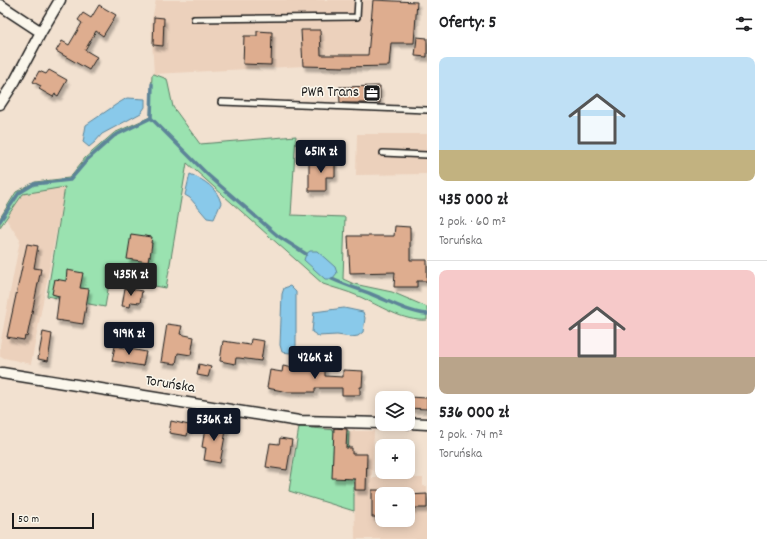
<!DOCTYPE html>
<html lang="pl">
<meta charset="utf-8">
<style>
:root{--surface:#fff;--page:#f2f2f2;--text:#202124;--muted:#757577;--line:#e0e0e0;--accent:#111827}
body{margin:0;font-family:Dekko,sans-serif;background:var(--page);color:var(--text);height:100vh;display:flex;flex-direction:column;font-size:15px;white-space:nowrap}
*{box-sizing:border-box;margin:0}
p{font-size:13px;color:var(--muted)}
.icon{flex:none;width:22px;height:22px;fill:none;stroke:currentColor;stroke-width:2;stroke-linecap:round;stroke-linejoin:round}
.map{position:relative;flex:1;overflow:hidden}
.sheet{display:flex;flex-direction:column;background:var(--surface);width:340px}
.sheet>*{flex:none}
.fabs{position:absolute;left:375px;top:391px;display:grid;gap:8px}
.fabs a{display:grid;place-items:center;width:40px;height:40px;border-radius:8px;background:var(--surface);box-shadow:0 2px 10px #0003;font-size:20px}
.scale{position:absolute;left:12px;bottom:10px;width:82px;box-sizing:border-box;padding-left:4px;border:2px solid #1c1c1c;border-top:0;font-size:11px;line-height:14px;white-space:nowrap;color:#1c1c1c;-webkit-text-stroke:3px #fbf7ec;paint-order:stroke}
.price{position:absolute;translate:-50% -34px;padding:0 9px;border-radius:4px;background:var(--accent);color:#fff;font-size:13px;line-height:26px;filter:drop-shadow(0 1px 2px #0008)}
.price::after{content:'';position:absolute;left:50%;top:24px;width:12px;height:9px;margin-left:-6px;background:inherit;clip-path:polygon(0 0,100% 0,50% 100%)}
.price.active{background:#222;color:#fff}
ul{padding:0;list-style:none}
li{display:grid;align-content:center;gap:8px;height:212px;padding:0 12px}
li+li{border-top:1px solid var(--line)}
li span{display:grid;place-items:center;height:124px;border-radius:8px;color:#555}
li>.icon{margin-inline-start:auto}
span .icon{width:72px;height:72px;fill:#fffc;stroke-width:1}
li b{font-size:17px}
h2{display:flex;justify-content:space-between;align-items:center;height:48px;padding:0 12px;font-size:17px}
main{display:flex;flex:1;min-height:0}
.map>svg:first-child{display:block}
.built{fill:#ecd1bc;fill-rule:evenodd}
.green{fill:#9ae2b0;stroke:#5b7f66}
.water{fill:#89c9ea;stroke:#5d8498}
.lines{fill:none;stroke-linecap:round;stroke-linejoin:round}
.stream{stroke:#5d8498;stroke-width:3.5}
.building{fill:#dead8f;stroke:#1c1c1c;filter:url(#shadow)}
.lane-casing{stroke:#1c1c1c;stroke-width:8}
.street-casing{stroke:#1c1c1c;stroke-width:13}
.lane{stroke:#fbf7ec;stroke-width:5}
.street{stroke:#fbf7ec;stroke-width:10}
.labels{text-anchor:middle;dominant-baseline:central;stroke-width:3;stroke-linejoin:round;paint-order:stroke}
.poi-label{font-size:15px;fill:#1c1c1c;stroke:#fbf7ec;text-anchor:end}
.street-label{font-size:15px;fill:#1c1c1c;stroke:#fbf7ec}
</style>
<main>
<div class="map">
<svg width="427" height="539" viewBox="0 0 427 539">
<defs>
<filter id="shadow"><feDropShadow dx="2.5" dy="4.5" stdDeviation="1" flood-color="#0004"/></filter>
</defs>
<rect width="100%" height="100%" fill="#f2e1d0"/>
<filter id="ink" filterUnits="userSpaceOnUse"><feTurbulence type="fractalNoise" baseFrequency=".025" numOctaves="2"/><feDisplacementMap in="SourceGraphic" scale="8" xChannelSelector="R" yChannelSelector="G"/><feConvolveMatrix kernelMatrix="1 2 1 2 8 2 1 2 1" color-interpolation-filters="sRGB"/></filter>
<g filter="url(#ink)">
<!-- built -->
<path class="built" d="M156 0H393L389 66H303L154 74 151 24Z
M357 134H427V174L356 175Z
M65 187 31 364 0 357V345L20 240 6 219 23 194Z
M349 431H374L372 478H423V486H427V539H355L354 478H347ZM382 494H408V520H382Z"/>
<!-- green -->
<path class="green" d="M154 74 167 79 173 107 200 144 296 136 291 215 345 217 343 279 354 284 392 292 427 307V320C403 322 379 305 358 296 347 291 334 288 323 284L187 163 166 288 110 278 105 307 47 296 65 187 23 194 0 227V218L16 192 35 182 69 178 85 158 114 133 150 117 152 75Z
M299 427 349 431 347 478H354V511L289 491Z"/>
<!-- water -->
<path class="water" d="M127 98 145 99V107L141 113 102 134 95 142 89 147 83 142 86 125 117 104Z
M190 174C204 180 217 188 221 203L214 219 207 218 190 198 185 195Z
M310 251H317L335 267 337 273 332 279H325L304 260 306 254Z
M290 286 296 292V346L290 353 282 352 280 345 282 294 284 288Z
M344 308 363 312 365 318 363 332 358 336 351 337 337 335 318 336 312 332 314 312Z"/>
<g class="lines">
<!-- stream -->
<path class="stream" d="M152 84 151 118 208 175 278 236 306 254
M0 221 19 193 34 184 70 180 87 160 114 136 151 118
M332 279C345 285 358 289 371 294 389 301 407 312 427 314"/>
</g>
<!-- building -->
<path class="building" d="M373 0 417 2 414 43H391L389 66 343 67 303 66 301 30H320L321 55H368Z
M99 5 116 15 103 36 96 31 85 50 97 57 89 70 56 51 62 41 69 45 82 23 78 20 83 13 91 18Z
M154 17 164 18 163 46 153 45Z
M257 31 272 32 271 65 243 64 244 36H257Z
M417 37 427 38V57L415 56Z
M49 70 67 80 58 96 55 94 53 97 39 89 41 86 33 82 39 71 46 74Z
M380 86V103H340L339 87Z
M335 159V177H326V191H309V160Z
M395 226 410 227V260H427V281H417V287H394L395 272 350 273 348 236H394Z
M131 234 152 237 151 243H152L150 257 149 256 148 262 127 259Z
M27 244 38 246 34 268 41 269 27 337 25 336 24 340 7 337Z
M67 270 83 273 80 288 89 289 83 324 56 320 59 296 52 294 55 279 66 281Z
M125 288 142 291 140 303 131 302 130 307 122 306Z
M167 324 182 326 180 334 194 337 191 355 178 353 176 364 161 362Z
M43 332 52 334 48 361 38 359Z
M251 339 264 341 261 361 239 358H236L235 364 220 361 223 341 250 345Z
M115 346 146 352 143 366 112 361Z
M314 360H325V376L343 377V370L363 371 362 387H360V395H342V388H315V392H288L267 388 270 370 282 372 283 366 305 370V366H314Z
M199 364 211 367 208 377 197 375Z
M408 397 427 398V409L408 408Z
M171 421 189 425 187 436 169 433Z
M212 422 227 425 220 463 204 460 206 448 202 447 205 428 211 429Z
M334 428 347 429 346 448H352V454H367L366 490H355V479L332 478Z
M280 438 292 440 287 470 266 467 270 443 279 444Z
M372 490H382V517H372Z
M427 494V508H408V495Z"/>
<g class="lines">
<!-- lane casing -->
<g class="lane-casing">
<path id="lane" d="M194 19 357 17 358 0
M221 102 427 110
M383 153 427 155"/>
</g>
<!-- street casing -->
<g class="street-casing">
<path id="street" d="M0 5 41 32
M0 104 15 81 41 32 60 0
M2 373 299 421 382 423
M408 423 427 424"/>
</g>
<!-- lane -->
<use href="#lane" class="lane"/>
<!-- street -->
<use href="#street" class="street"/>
</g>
</g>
<!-- icons -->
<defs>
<g id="office-square" transform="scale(0.9)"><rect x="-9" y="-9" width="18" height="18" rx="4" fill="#1c1c1c" stroke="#fbf7ec"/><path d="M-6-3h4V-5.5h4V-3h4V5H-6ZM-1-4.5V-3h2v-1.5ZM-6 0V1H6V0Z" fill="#fff"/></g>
</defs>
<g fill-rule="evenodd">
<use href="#office-square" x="372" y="93"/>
</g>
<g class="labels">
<!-- poi labels -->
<g class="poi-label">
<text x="359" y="93">PWR Trans</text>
</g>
<!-- street labels -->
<g class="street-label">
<text transform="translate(170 385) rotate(9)">Toruńska</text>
</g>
</g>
</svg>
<div class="fabs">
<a><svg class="icon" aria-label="layers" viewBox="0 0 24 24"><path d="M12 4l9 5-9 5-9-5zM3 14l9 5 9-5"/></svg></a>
<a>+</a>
<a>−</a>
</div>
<div class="scale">50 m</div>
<b class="price" style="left:321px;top:174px">651K zł</b>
<b class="price active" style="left:131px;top:297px">435K zł</b>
<b class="price" style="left:129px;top:356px">919K zł</b>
<b class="price" style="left:315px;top:380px">426K zł</b>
<b class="price" style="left:214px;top:442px">536K zł</b>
</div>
<section class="sheet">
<h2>Oferty: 5<svg class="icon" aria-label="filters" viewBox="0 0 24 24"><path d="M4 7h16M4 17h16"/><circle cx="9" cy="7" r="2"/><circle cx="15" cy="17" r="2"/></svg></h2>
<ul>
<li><span style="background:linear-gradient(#bfe0f5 75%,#c2b280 0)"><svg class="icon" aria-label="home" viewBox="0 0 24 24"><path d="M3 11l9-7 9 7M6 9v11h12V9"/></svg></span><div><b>435 000 zł</b><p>2 pok. · 60 m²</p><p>Toruńska</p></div></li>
<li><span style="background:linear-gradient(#f6c9c9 70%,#b9a48a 0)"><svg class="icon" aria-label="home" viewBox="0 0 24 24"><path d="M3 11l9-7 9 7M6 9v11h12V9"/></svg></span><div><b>536 000 zł</b><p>2 pok. · 74 m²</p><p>Toruńska</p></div></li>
</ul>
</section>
</main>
